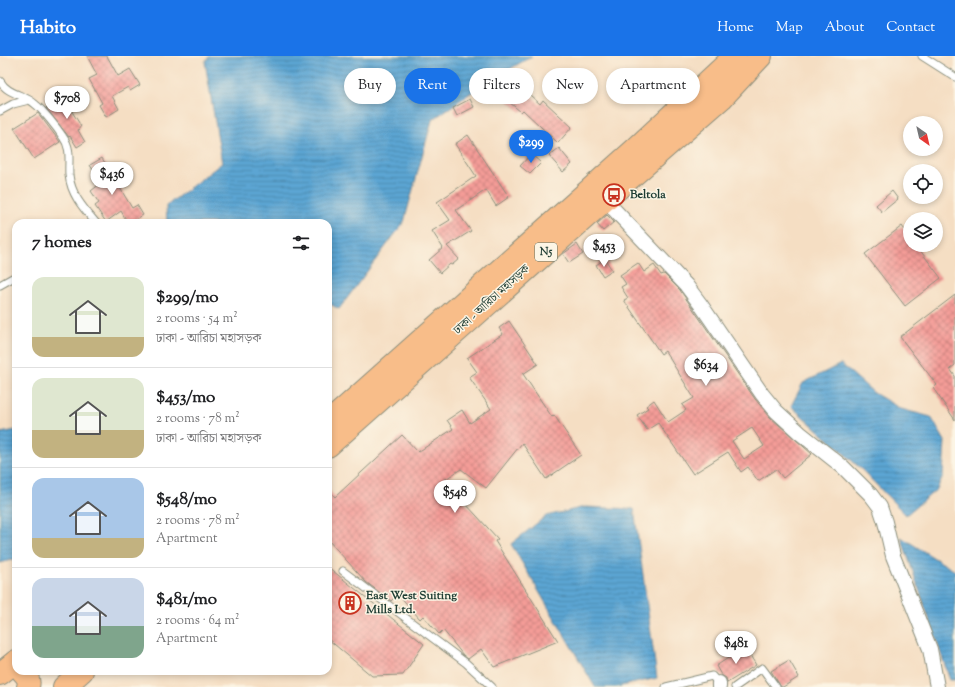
<!DOCTYPE html>
<meta charset="utf-8">
<style>
:root{--surface:#fff;--page:#f2f2f2;--text:#202124;--muted:#757577;--line:#e0e0e0;--accent:#1a73e8}
body{margin:0;font-family:"Sorts Mill Goudy","Noto Serif Bengali",serif;background:var(--page);color:var(--text);height:100vh;display:flex;flex-direction:column;font-size:15px;white-space:nowrap}
*{box-sizing:border-box;margin:0}
p{font-size:13px;color:var(--muted)}
.icon{flex:none;width:22px;height:22px;fill:none;stroke:currentColor;stroke-width:2;stroke-linecap:round;stroke-linejoin:round}
.map{position:relative;flex:1;overflow:hidden}
.side{position:absolute;left:12px;top:163px;width:320px;height:456px;display:flex;flex-direction:column;background:var(--surface);border-radius:12px;box-shadow:0 2px 6px #0003}
.side>*{flex:none}
.guide{position:absolute;left:344px;top:12px;width:380px;height:36px;display:flex;gap:8px}
.needle{width:26px;rotate:146deg}
.fabs{position:absolute;left:903px;top:60px;display:grid;gap:8px}
.fabs a{display:grid;place-items:center;width:40px;height:40px;border-radius:50%;background:var(--surface);box-shadow:0 2px 6px #0003;font-size:20px}
.price{position:absolute;translate:-50% -34px;padding:0 9px;border-radius:14px;background:#fff;color:#222;font-size:13px;line-height:26px;filter:drop-shadow(0 1px 2px #0008)}
.price::after{content:'';position:absolute;left:50%;top:24px;width:12px;height:9px;margin-left:-6px;background:inherit;clip-path:polygon(0 0,100% 0,50% 100%)}
.price.current{background:var(--accent);color:#fff}
ul{padding:0;list-style:none}
li{display:flex;align-items:center;gap:12px;height:100px;padding:0 20px}
li+li{border-top:1px solid var(--line)}
li span{display:grid;place-items:center;flex:none;width:112px;height:80px;border-radius:12px;color:#555}
li>.icon{margin-inline-start:auto}
span .icon{width:48px;height:48px;fill:#fffc;stroke-width:1}
li b{font-size:17px}
h2{display:flex;justify-content:space-between;align-items:center;height:48px;padding:0 20px;font-size:17px}
.pill{padding:0 14px;border-radius:18px;background:var(--surface);box-shadow:0 2px 6px #0003;font-size:14px;line-height:36px}
.pill.current{background:var(--accent);color:#fff}
header{display:flex;align-items:center;gap:24px;box-sizing:border-box;height:56px;padding:0 20px;background:var(--accent);color:#fff}
header strong{font-size:19px}
nav{display:flex;gap:22px;margin-inline-start:auto;font-size:14px}
.map>svg:first-child{display:block}
.water{fill:url(#water-rules);stroke:#3d7184}
.building{fill:url(#building-cross-hatch);fill-rule:evenodd}
.lines{fill:none;stroke-linecap:round;stroke-linejoin:round}
.lane-casing{stroke:#8a8e7c;stroke-width:9}
.street-casing{stroke:#8a8e7c;stroke-width:16}
.highway-casing{stroke:#8a8e7c;stroke-width:24}
.lane{stroke:#fff;stroke-width:7}
.street{stroke:#fff;stroke-width:14}
.highway{stroke:#f8bd89;stroke-width:22}
.labels{text-anchor:middle;dominant-baseline:central;stroke-width:3;stroke-linejoin:round;paint-order:stroke}
.shield{fill:#fcf5e5;stroke:#617469;stroke-width:1}
.shield-label{font-size:11px;font-weight:bold;fill:#1f3d34}
.poi-label{font-size:12px;font-weight:bold;fill:#1f3d34;stroke:#fcf5e5;text-anchor:start}
.street-label{font-size:12px;fill:#1f3d34;stroke:#fcf5e5}
</style>
<header>
<strong>Habito</strong>
<nav><a>Home</a><a>Map</a><a>About</a><a>Contact</a></nav>
</header>
<div class="map">
<svg width="955" height="631" viewBox="0 0 955 631">
<defs>
<pattern id="water-rules" width="6" height="5" patternUnits="userSpaceOnUse"><rect width="6" height="5" fill="#5ba5d3"/><path d="M0 2.5h6" fill="none" stroke="#4b88ac"/></pattern>
<pattern id="building-cross-hatch" width="8" height="8" patternUnits="userSpaceOnUse"><rect width="8" height="8" fill="#f49c97"/><path d="M0 0l8 8M0 8l8-8" fill="none" stroke="#c5807c"/></pattern>
</defs>
<rect width="100%" height="100%" fill="#fcf5e5"/>
<filter id="ink" filterUnits="userSpaceOnUse"><feTurbulence type="fractalNoise" baseFrequency=".025" numOctaves="2"/><feDisplacementMap in="SourceGraphic" scale="8" xChannelSelector="R" yChannelSelector="G"/><feConvolveMatrix kernelMatrix="1 2 1 2 8 2 1 2 1" color-interpolation-filters="sRGB"/></filter>
<filter id="wash" filterUnits="userSpaceOnUse"><feTurbulence type="fractalNoise" baseFrequency=".012" numOctaves="4" result="noise"/><feDisplacementMap in="SourceGraphic" scale="16" xChannelSelector="R" yChannelSelector="G"/><feGaussianBlur stdDeviation="0.9" result="paint"/><feColorMatrix in="noise" values="0 0 0 0 0 0 0 0 0 0 0 0 0 0 0 0 0 1.4 0 .05"/><feComposite in="paint" operator="in"/></filter>
<g filter="url(#wash)">
<rect width="100%" height="100%" fill="#f5dec3"/>
<!-- water -->
<path class="water" d="M209 0H532L479 31 432 64 404 166 339 253 328 247V167H167L166 150 222 107 205 6Z
M841 308 874 337 901 353 931 361 945 385 943 420 937 433 906 459 860 412 791 350 803 327Z
M16 374V503L0 507V377Z
M585 451 634 453 657 622 617 631H595L511 488 546 460Z
M901 481 955 515V624H950Z"/>
<g id="blocks">
<!-- building -->
<path class="building" d="M87 0H107L118 20 130 13 140 29 130 35 128 31 112 40 119 53 106 61 99 49 102 47 89 23 97 19Z
M510 21 540 48 543 44 572 71 558 87 523 54 521 56 497 36Z
M63 41 81 70 78 74 85 86 77 91 70 80 69 81 46 52Z
M470 43 474 51 457 60 453 52Z
M38 57 60 86 34 103 14 72Z
M468 79 509 141 496 150 486 134 456 154 471 175 447 190 459 203 452 209 450 208 440 217 429 204 443 192 432 175 450 164 437 146 476 120 455 88Z
M559 92 572 108 563 116 549 100Z
M531 98 541 107 530 118 520 110Z
M102 102 132 152 137 149 143 159 130 167H128L121 155 106 166 95 150 99 147 91 135 101 127 90 109Z
M892 135 898 143 882 156 876 149Z
M607 159 614 166 603 175 597 168Z
M902 170 910 181V189H916L941 222 905 250 865 198Z
M577 188 583 198 569 207 563 198Z
M605 203 612 214 603 220 596 209Z
M638 207 644 216 654 209 661 219 664 218 680 234 755 343 770 361 812 398 783 422 776 413 758 425 748 411 741 416 728 396 693 418 658 367 647 374 637 359 648 352 646 350 654 344 668 366 686 354 682 349 694 342 665 295 661 298 624 244 628 242 621 231 626 228 620 219ZM752 372 764 390 744 403 732 385Z
M955 239V309L950 313 955 320V364L933 332 937 329 900 281Z
M509 265 538 308 523 318 552 361 554 359 581 399 546 423 522 387 486 432 461 413 444 424 498 483 495 485 558 585 494 611 481 593 468 603 463 599 443 574 439 578 423 560 420 563 398 538 391 545 366 526 328 484V433L335 441 402 379 418 396 453 373 447 364 462 354 470 367 491 353 469 321 477 316 467 302 503 278 499 272Z
M328 511 424 588 403 619 372 620 328 583Z
M745 591 756 609 727 627 726 622 721 619 716 610Z
M789 604 799 621 783 631H781L771 615Z"/>
</g>
</g>
<g filter="url(#ink)">
<use href="#blocks" fill-opacity="0" stroke="#8a8e7c" stroke-width="1"/>
<g class="lines">
<!-- lane casing -->
<g class="lane-casing">
<path id="lane" d="M922 0 955 21
M0 25C8 39 24 38 35 48 43 54 57 72 63 81 72 93 68 105 69 119 71 139 84 153 96 167
M0 55 13 48 29 44
M0 229 16 220
M343 515 466 607 492 631
M666 631 712 620 720 629
M735 631 762 612 776 631"/>
</g>
<!-- street casing -->
<g class="street-casing">
<path id="street" d="M605 144 686 229 701 249 762 338 776 355 800 377 843 411 871 439 880 451 885 466 893 500 930 593 937 631
M719 627V631"/>
</g>
<!-- highway casing -->
<g class="highway-casing">
<path id="highway" d="M328 367 633 95 735 0
M328 390 605 144 722 42 761 0
M22 615C27 620 30 624 28 631
M0 618 16 605
M64 631 82 615"/>
</g>
<!-- lane -->
<use href="#lane" class="lane"/>
<!-- street -->
<use href="#street" class="street"/>
<!-- highway -->
<use href="#highway" class="highway"/>
</g>
</g>
<!-- icons -->
<defs>
<g id="bus-ring" transform="scale(1.15)"><circle r="9.5" fill="#fcf5e5" stroke="#c8321e" stroke-width="1.5"/><path d="M-5-6H5V4H4V6H2V4H-2V6H-4V4H-5ZM-3.5-4V0h7V-4ZM-3.5 1.2v1.5H-2V1.2ZM2 1.2v1.5H3.5V1.2Z" fill="#c8321e"/></g>
<g id="building-ring" transform="scale(1.15)"><circle r="9.5" fill="#fcf5e5" stroke="#c8321e" stroke-width="1.5"/><path d="M-4-6H4V6H1V3H-1V6H-4ZM-2.5-4.3h1.7v1.8h-1.7ZM.8-4.3h1.7v1.8H.8ZM-2.5-1h1.7V.8h-1.7ZM.8-1h1.7V.8H.8Z" fill="#c8321e"/></g>
</defs>
<g fill-rule="evenodd">
<use href="#bus-ring" x="614" y="139"/>
<use href="#building-ring" x="350" y="547"/>
</g>
<g class="labels">
<!-- shield labels -->
<rect class="shield" x="535" y="187" width="22" height="18" rx="3"/>
<g class="shield-label">
<text x="546" y="196">N5</text>
</g>
<!-- poi labels -->
<g class="poi-label">
<text x="630" y="139">Beltola</text>
<text x="366" y="540">East West Suiting<tspan x="366" dy="14">Mills Ltd.</tspan></text>
</g>
<!-- street labels -->
<g class="street-label">
<text transform="translate(492 244) rotate(-42)">ঢাকা - আরিচা মহাসড়ক</text>
</g>
</g>
</svg>
<div class="fabs">
<a><svg class="needle" viewBox="-14 -14 28 28"><path d="M0-13l5 13h-10z" fill="#e53935"/><path d="M0 13l5-13h-10z" fill="#757577"/></svg></a>
<a><svg class="icon" aria-label="locate" viewBox="0 0 24 24"><circle cx="12" cy="12" r="6"/><path d="M12 2v4M12 18v4M2 12h4M18 12h4"/></svg></a>
<a><svg class="icon" aria-label="layers" viewBox="0 0 24 24"><path d="M12 4l9 5-9 5-9-5zM3 14l9 5 9-5"/></svg></a>
</div>
<b class="price" style="left:67px;top:64px">$708</b>
<b class="price current" style="left:531px;top:108px">$299</b>
<b class="price" style="left:112px;top:140px">$436</b>
<b class="price" style="left:604px;top:212px">$453</b>
<b class="price" style="left:706px;top:331px">$634</b>
<b class="price" style="left:455px;top:458px">$548</b>
<b class="price" style="left:736px;top:609px">$481</b>
<div class="guide">
<a class="pill">Buy</a>
<a class="pill current">Rent</a>
<a class="pill">Filters</a>
<a class="pill">New</a>
<a class="pill">Apartment</a>
</div>
<section class="side">
<h2>7 homes<svg class="icon" aria-label="filters" viewBox="0 0 24 24"><path d="M4 7h16M4 17h16"/><circle cx="9" cy="7" r="2"/><circle cx="15" cy="17" r="2"/></svg></h2>
<ul>
<li><span style="background:linear-gradient(#dfe7d0 75%,#c2b280 0)"><svg class="icon" aria-label="home" viewBox="0 0 24 24"><path d="M3 11l9-7 9 7M6 9v11h12V9"/></svg></span><div><b>$299/mo</b><p>2 rooms · 54 m²</p><p>ঢাকা - আরিচা মহাসড়ক</p></div></li>
<li><span style="background:linear-gradient(#dfe7d0 65%,#c2b280 0)"><svg class="icon" aria-label="home" viewBox="0 0 24 24"><path d="M3 11l9-7 9 7M6 9v11h12V9"/></svg></span><div><b>$453/mo</b><p>2 rooms · 78 m²</p><p>ঢাকা - আরিচা মহাসড়ক</p></div></li>
<li><span style="background:linear-gradient(#a9c7e8 75%,#c2b280 0)"><svg class="icon" aria-label="home" viewBox="0 0 24 24"><path d="M3 11l9-7 9 7M6 9v11h12V9"/></svg></span><div><b>$548/mo</b><p>2 rooms · 78 m²</p><p>Apartment</p></div></li>
<li><span style="background:linear-gradient(#c9d6e8 60%,#7fa58c 0)"><svg class="icon" aria-label="home" viewBox="0 0 24 24"><path d="M3 11l9-7 9 7M6 9v11h12V9"/></svg></span><div><b>$481/mo</b><p>2 rooms · 64 m²</p><p>Apartment</p></div></li>
</ul>
</section>
</div>
